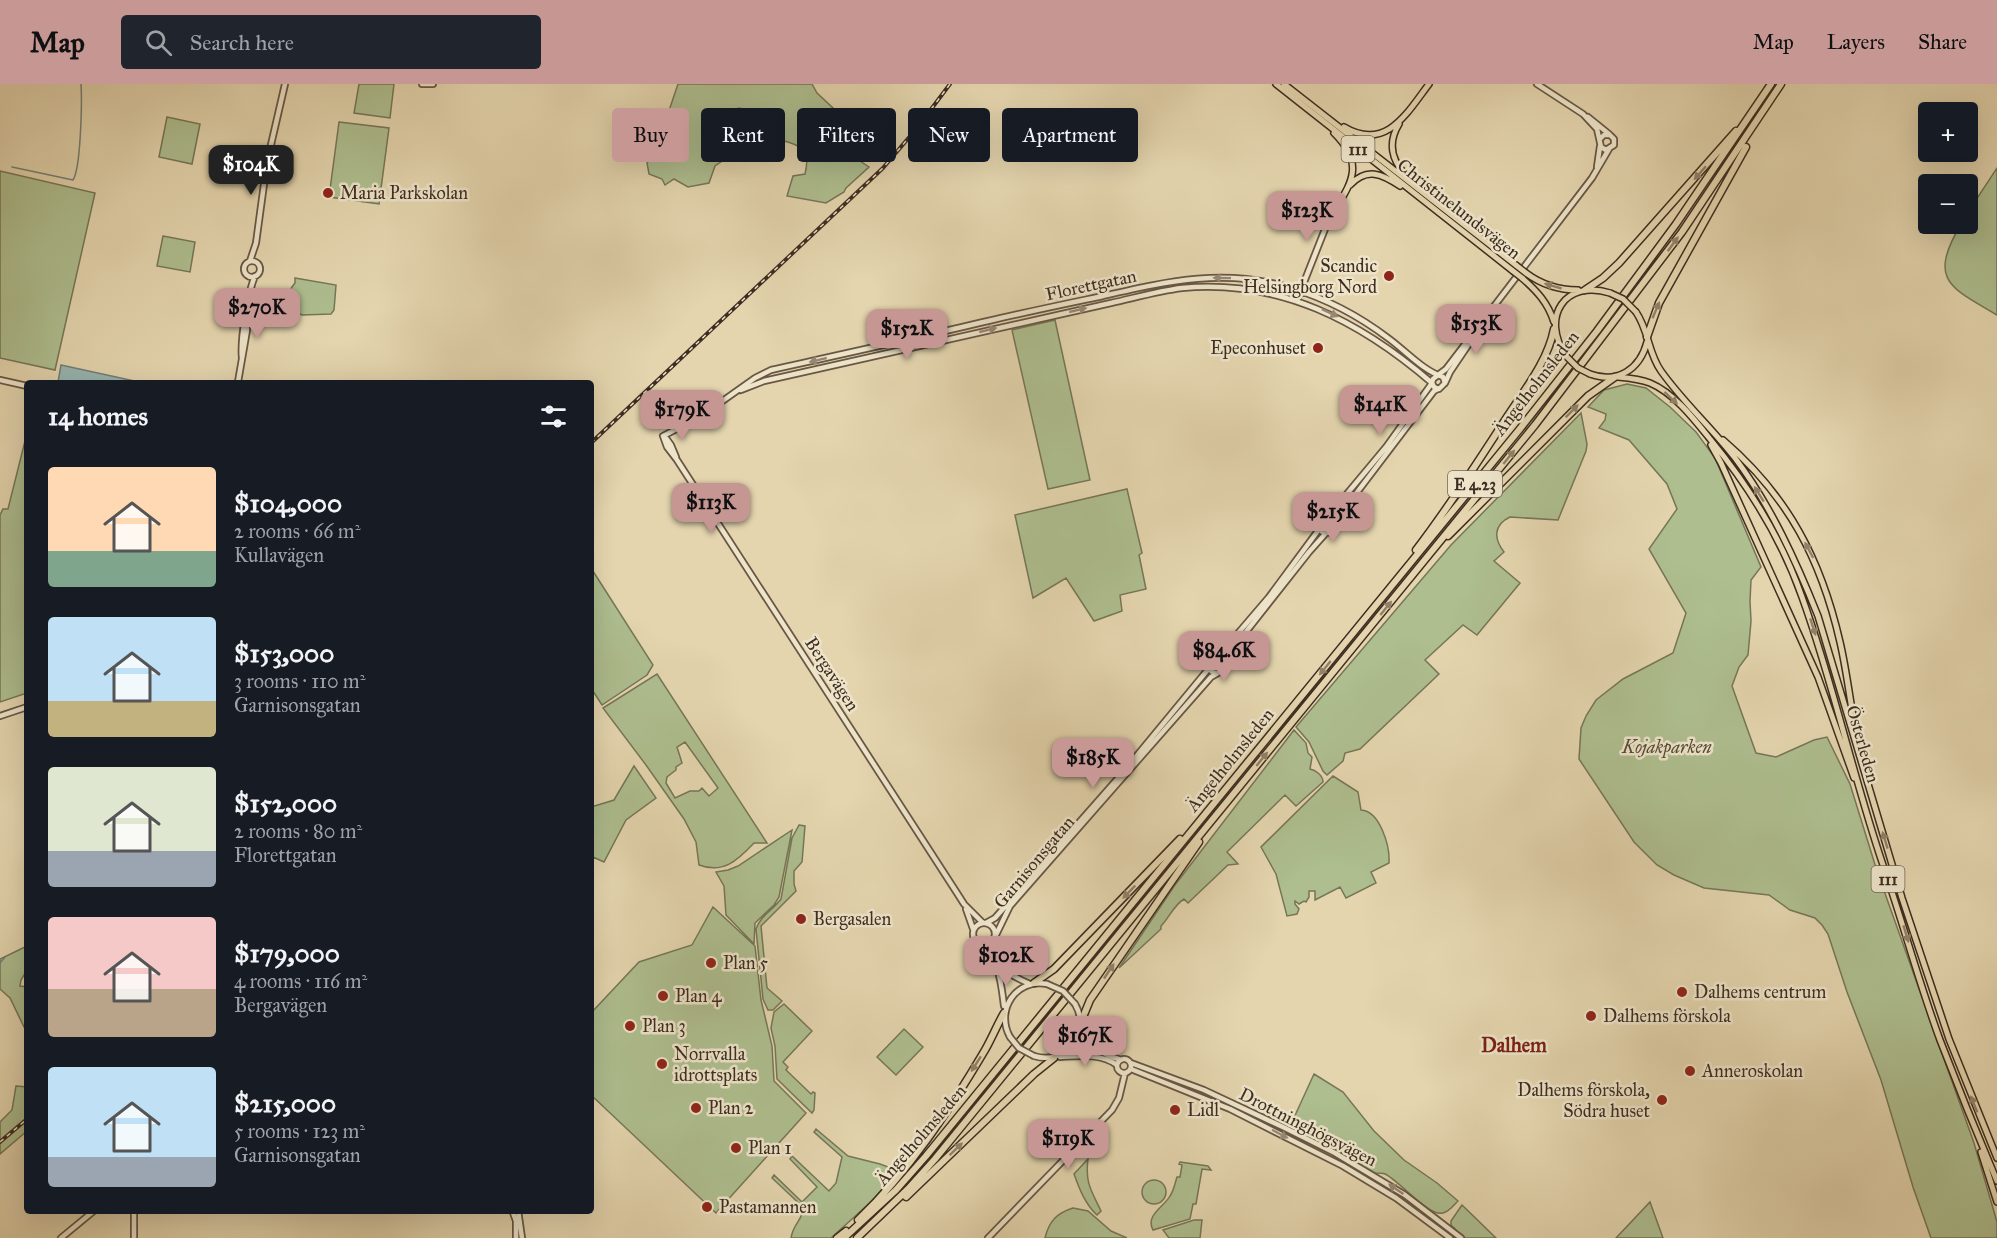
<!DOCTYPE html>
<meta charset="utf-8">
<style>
:root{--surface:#171b24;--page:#20242c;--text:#f1f3f6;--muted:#9ea1a6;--accent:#c59692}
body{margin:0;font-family:"IM FELL Great Primer",serif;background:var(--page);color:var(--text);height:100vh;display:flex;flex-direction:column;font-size:22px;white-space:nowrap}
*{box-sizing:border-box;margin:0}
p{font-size:20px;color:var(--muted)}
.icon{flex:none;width:33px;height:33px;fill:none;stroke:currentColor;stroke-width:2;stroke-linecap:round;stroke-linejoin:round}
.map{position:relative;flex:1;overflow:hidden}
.drawer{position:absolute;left:24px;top:296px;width:570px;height:834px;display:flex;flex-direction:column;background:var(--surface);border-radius:6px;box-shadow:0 6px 24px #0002}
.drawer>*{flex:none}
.guide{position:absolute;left:612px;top:24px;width:570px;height:54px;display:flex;gap:12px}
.controls{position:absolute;left:1918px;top:18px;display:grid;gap:12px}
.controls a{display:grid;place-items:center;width:60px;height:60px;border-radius:6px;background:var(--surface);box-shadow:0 6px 24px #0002;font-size:30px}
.price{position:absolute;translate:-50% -51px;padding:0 14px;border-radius:12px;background:var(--accent);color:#111;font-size:20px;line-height:39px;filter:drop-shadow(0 2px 3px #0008)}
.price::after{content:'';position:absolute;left:50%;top:36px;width:18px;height:14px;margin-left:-9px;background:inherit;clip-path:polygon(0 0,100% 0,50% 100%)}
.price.current{background:#222;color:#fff}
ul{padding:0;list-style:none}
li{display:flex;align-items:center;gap:18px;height:150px;padding:0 24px}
li span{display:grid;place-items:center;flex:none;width:168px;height:120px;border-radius:6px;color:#555}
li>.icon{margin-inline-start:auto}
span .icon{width:72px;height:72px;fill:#fffc;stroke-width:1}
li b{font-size:26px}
h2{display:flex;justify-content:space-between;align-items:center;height:72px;padding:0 24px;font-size:26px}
.pill{padding:0 21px;border-radius:6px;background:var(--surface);box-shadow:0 6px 24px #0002;font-size:21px;line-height:54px}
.pill.current{background:var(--accent);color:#111}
header{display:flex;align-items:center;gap:36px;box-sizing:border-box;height:84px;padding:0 30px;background:var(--accent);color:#111}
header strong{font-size:28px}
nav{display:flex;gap:33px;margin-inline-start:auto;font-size:21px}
.search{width:420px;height:54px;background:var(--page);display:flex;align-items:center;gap:15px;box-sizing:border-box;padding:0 21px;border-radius:6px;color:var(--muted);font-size:22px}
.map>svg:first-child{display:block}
.green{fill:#aebe8f;stroke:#767658;stroke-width:1.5;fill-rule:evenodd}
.water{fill:#98b7b3;stroke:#748078;stroke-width:1.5}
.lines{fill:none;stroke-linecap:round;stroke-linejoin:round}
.stream{stroke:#748078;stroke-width:1.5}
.minor-casing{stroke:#685744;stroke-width:8}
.major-casing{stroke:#3e2d20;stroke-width:8}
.highway-casing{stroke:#3e2d20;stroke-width:9}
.minor{stroke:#ede4ca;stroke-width:4.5}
.major{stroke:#e4d5ae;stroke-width:5}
.highway{stroke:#e4d5ae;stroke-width:6}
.rail-casing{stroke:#3e2d20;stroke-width:4}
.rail{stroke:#ede4ca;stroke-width:1.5;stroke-dasharray:4.5;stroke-linecap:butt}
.minor-bridge-casing{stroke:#685744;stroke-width:8;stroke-linecap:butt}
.major-bridge-casing{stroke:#3e2d20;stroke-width:8;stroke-linecap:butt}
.minor-bridge{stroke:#ede4ca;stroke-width:4.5}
.major-bridge{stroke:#e4d5ae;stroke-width:5}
.oneway{fill:#918167}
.oneway2{fill:#968875}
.poi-dot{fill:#8f2418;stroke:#ede4ca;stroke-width:2}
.labels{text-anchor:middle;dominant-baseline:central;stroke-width:5;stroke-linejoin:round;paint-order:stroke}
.shield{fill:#ede4ca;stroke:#726453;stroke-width:1.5}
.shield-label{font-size:16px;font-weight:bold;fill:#3e2d20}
.poi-label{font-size:18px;fill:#3e2d20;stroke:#ede4ca;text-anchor:start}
.street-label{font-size:18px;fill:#3e2d20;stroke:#ede4ca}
.park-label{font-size:18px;font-style:italic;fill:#544a36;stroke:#ede4ca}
.neighbourhood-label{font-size:20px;font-weight:bold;fill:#7a1f14;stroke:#ede4ca}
</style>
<header>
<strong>Map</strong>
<div class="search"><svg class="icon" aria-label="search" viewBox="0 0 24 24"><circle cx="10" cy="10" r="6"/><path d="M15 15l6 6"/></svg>Search here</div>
<nav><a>Map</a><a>Layers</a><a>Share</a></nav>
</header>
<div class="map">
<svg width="1997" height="1154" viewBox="0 0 1997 1154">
<rect width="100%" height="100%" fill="#e4d5ae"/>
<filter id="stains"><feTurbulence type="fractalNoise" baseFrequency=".00333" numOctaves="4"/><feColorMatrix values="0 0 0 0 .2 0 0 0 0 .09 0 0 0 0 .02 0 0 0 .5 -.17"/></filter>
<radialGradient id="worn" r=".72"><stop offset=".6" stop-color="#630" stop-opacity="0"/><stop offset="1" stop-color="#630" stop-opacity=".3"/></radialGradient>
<!-- green -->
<path class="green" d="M359 0H394L390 34 354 29Z
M678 0H812L817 9 833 24 827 37 826 54 869 83 846 104 844 108 826 119 787 112 793 92 805 90C811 66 802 61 780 56V40L774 29 738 24C726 40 726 55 725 75L715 82 709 99 688 103 674 95 665 101 662 95 649 90 647 79 656 65Z
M167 33 200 40 192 80 159 73Z
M339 38 389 44 379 120 329 113Z
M1997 84V231C1949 203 1928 196 1961 140H1968V128Z
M0 87 95 109 55 286 0 274Z
M163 152 195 158 190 188 157 182Z
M295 194 336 201 334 226 331 230 302 231 294 227 289 207 295 199Z
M1055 236 1090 396 1048 405 1012 246Z
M1627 300 1646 304 1670 323 1696 348 1715 374 1761 483 1751 496 1750 517 1751 537 1748 571 1739 583 1732 602 1756 669 1776 673 1814 656 1827 653 1850 700 1877 787 1974 1059 1997 1138V1154H1931L1913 1103 1881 996 1847 908 1828 850 1822 841 1815 834 1790 826 1769 811 1704 804 1674 791 1657 781 1634 758 1579 675 1581 644 1586 632 1596 616 1623 595 1673 569 1686 529 1649 465 1677 425 1667 400 1629 356 1599 344 1605 336 1606 330 1588 323 1604 306Z
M1581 329 1587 360 1586 367 1558 436 1510 433C1493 441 1494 455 1504 468L1494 477 1520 499 1477 551 1463 541 1425 576 1439 590 1360 665 1345 669 1343 677 1327 691 1323 687 1309 658 1296 643 1451 461Z
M27 349V609L0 618V431L3 425H8Z
M1127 405 1142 469 1139 471 1146 505 1120 511 1122 527 1094 537 1066 494 1033 514 1015 431Z
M591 484 653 581 647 591 602 621 591 604Z
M657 590 767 759H754C737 777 723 790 699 781L696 758 684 735 646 681 603 624ZM685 658 718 704 709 712 702 704 699 707H690L675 714 666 699 667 693 676 686V683L682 679 677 663Z
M1294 646 1306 659 1308 669 1312 673 1310 685C1315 686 1323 691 1323 698L1296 722 1285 711 1227 768 1238 780 1228 781 1188 819 1184 815C1174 821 1169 834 1161 842V845L1119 884 1175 801Z
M634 682 656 714 626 736 604 778 593 773 591 776V723L614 716Z
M1333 692 1358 708 1361 726C1380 727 1390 762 1389 779L1371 788 1376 799 1346 814 1340 803 1315 816V807H1309V813L1306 818 1304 817 1299 820 1295 817V820L1299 825 1297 830 1287 832 1276 790 1261 763Z
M799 741 805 742 802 778 794 787V800L796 807 761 842 767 904 782 917 773 926H768L763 915 756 845C760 832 773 826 781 815L792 754Z
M792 746 779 813 774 821 755 839 754 860 726 831 724 802 716 788 728 786 738 782Z
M713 823 755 862 761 916 772 962 774 997 806 1029 716 1129 591 1011V929L639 878 692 861Z
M27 842V886L21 896 20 902 27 903V943H24L10 914 0 905V875L25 863Z
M784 920 812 947 783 978 788 983 786 986 811 1010 813 1008 815 1009 814 1026 812 1029 777 995 775 962 771 944 774 928Z
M904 945 923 963 896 991 877 973Z
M1314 990 1343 1008 1374 1047 1404 1076 1437 1099 1458 1117C1454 1121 1449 1128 1443 1129 1428 1133 1399 1096 1385 1090 1382 1089 1378 1089 1375 1089L1295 1046 1292 1038Z
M16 1002 27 1003V1047L0 1070V1038L12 1026Z
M816 1045 848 1072 880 1080 899 1087 873 1116 831 1154H791C793 1140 801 1138 804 1124L772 1094 774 1091 802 1118 817 1103 790 1075 792 1072 829 1107 836 1099 842 1073 814 1048Z
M1088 1075C1085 1099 1091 1106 1101 1127L1097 1131C1085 1120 1079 1104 1074 1090Z
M1180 1078 1208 1082 1211 1086 1202 1085 1196 1120H1193L1190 1135 1153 1146C1145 1131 1164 1123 1170 1112 1174 1106 1175 1099 1177 1093H1180L1182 1081 1179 1080Z
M1142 1108a12 12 0 1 1 24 0a12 12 0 1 1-24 0Z
M1650 1118 1663 1154H1616Z
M1462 1121 1496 1154H1464L1451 1141V1137Z
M1073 1124 1088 1127 1111 1147 1127 1154H1045C1049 1137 1057 1129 1073 1124Z
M1194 1136H1202L1200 1154H1169L1163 1146Z"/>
<!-- water -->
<path class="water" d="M61 281 139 298H58Z"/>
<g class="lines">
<!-- stream -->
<path class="stream" d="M12 83 73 96C81 84 82 17 81 0
M0 879 5 873"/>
<!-- minor casing -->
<g class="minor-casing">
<path id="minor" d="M422 0H433
M1537 0 1583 30 1597 45 1601 63 1606 66 1614 61V55L1610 51H1604L1600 55
M1588 33 1609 50
M1597 83 1600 62
M250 177 256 159 267 78 285 0
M244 185a8 8 0 1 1 16 0a8 8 0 1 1-16 0Z
M1297 216 1327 140
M242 274C240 256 248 208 255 192
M1438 291 1446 285 1592 94 1609 65
M0 296 27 302
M238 298 247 246 246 234
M1445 299 1450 288 1477 248
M741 306 764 297 1111 219C1134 214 1158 207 1182 204 1280 195 1360 237 1432 299
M674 345 678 336 679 331 690 330 713 320
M663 352 700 333 755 294 771 286C843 270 916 254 988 237 1026 228 1065 220 1103 212 1169 197 1225 184 1291 204 1327 215 1359 232 1388 254 1406 267 1422 286 1443 293L1445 299 1439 305 1434 303 1432 299 1433 295 1437 292
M663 352 667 363 677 376 957 809 964 820 983 839
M666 354 671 361 676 373
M1326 435 1386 363 1432 299
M1319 442a7 7 0 1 1 14 0a7 7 0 1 1-14 0Z
M1333 440 1434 307 1438 305
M1216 575 1269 513 1320 444
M1209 582a7 7 0 1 1 14 0a7 7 0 1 1-14 0Z
M1223 582 1227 572 1309 468 1326 449
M0 632 27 623
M966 825 973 845
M973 850a11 11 0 1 1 22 0a11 11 0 1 1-22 0Z
M986 839 995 834 1120 692 1210 583
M995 853 1010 822 1211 593 1218 589
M994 857C994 883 1009 891 1030 900
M979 861C1000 876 1001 899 1004 922
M1082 942C1091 965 1098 968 1121 976
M1010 953C995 926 1016 894 1047 900
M1034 972C1065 982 1092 949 1075 920
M1060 973C1079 972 1101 969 1117 981
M1117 982a7 7 0 1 1 14 0a7 7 0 1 1-14 0Z
M1131 979 1204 1006 1285 1044 1335 1069 1405 1111 1461 1154
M1131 985 1230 1025 1343 1082 1396 1114 1450 1154
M512 1126 516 1137V1154
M518 1126 522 1154
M61 1154 95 1126
M134 1154V1126
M988 1154 1112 1026 1119 1014 1125 989"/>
</g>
<!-- major casing -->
<g class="major-casing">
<path id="major" d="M1276 0 1513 187
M1284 0 1517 182
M1399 40C1388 58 1391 76 1406 91
M1344 43C1386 68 1407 29 1429 0
M1350 101C1367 83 1382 90 1400 102
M1327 140C1346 104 1370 85 1334 49
M1526 189C1542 201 1558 206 1578 206
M1522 194C1537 207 1548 219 1554 238
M1636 228C1649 247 1648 269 1661 287 1683 318 1712 344 1735 374 1771 422 1796 477 1818 532L1902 814 1949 955 1997 1074
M1566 272C1540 233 1565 195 1610 209
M1590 290C1618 300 1640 285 1647 258
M1618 293C1629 294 1640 295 1650 299 1674 309 1694 335 1710 355 1748 401 1782 456 1802 513 1834 601 1853 693 1883 781 1903 839 1919 899 1940 956 1958 1003 1977 1050 1997 1097
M1723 356C1788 412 1821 475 1840 558 1847 588 1850 618 1856 648
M1711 361 1721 379 1818 593 1854 694
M1981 1068 1997 1118"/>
</g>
<!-- highway casing -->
<g class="highway-casing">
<path id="highway" d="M1585 206 1603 194 1619 179 1736 47
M1647 253 1659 219 1746 63
M1448 452 1588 312 1615 293
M1416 466C1450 422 1479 376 1509 330 1526 304 1548 276 1554 245
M1034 899 1054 885 1180 755
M1081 938 1090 916 1199 758
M906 1113 1034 990 1054 974
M858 1136C909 1087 949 1027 985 966 992 954 997 941 1004 929
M837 1154 846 1147
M844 1154 896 1106 926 1072 1519 346 1597 247 1676 140 1771 0
M857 1154 908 1105 935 1075 1535 341 1682 148 1781 0"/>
</g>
<!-- minor -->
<use href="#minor" class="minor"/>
<!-- major -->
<use href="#major" class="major"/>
<!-- highway -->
<use href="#highway" class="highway"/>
<!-- rail casing -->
<g class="rail-casing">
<path id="rail" d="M591 359 883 84 917 44 950 0
M0 1058 27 1035"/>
</g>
<!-- rail -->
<use href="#rail" class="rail"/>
<!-- minor-bridge casing -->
<g class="minor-bridge-casing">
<path id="minor-bridge" d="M1047 900 1063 907 1075 920
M1010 953 1019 964 1034 972"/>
</g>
<!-- major-bridge casing -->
<g class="major-bridge-casing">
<path id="major-bridge" d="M1517 182 1526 189
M1513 187 1522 194
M1610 209 1623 215 1636 228
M1566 272 1578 284 1590 290"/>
</g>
<!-- minor-bridge -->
<use href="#minor-bridge" class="minor-bridge"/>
<!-- major-bridge -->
<use href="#major-bridge" class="major-bridge"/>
</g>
<!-- one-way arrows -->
<defs><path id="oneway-solid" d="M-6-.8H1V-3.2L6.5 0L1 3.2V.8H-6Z" transform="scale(1.5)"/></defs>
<g class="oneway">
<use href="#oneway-solid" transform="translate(1700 89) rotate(131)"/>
<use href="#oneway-solid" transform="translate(1673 160) rotate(-54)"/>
<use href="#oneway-solid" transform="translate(1553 202) rotate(-164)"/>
<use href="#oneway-solid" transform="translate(1656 226) rotate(-67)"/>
<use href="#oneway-solid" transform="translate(1671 314) rotate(43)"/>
<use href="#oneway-solid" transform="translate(1572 327) rotate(-45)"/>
<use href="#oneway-solid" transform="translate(1509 373) rotate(-51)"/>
<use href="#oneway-solid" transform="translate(1759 410) rotate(-122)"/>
<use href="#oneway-solid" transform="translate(1809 466) rotate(-118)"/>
<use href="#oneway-solid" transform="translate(1386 524) rotate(-51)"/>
<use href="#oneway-solid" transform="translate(1813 543) rotate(72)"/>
<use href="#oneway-solid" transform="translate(1325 584) rotate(129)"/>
<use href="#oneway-solid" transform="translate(1262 675) rotate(-51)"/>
<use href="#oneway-solid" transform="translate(1885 756) rotate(-107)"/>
<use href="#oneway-solid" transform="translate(1129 808) rotate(134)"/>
<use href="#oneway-solid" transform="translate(1906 850) rotate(73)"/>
<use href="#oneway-solid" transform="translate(1109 887) rotate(-56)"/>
<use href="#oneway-solid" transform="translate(976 980) rotate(123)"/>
<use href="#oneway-solid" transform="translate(1974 1020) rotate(-112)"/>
<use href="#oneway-solid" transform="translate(956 1065) rotate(-44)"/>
</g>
<g class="oneway2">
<use href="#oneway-solid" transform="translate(1222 194) rotate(-179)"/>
<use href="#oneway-solid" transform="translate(1078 226) rotate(-13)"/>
<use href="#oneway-solid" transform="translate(1330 229) rotate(25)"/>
<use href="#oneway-solid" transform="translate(988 246) rotate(-13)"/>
<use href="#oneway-solid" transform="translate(818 276) rotate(167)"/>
<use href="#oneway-solid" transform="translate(1280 1050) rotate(28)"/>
<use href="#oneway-solid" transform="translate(1396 1105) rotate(-146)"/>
</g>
<!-- markers -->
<g class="poi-dot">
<circle cx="328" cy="109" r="6"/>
<circle cx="1389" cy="192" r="6"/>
<circle cx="1318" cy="264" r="6"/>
<circle cx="801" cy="835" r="6"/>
<circle cx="711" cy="879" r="6"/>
<circle cx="1682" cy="908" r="6"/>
<circle cx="663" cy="912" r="6"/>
<circle cx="1591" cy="932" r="6"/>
<circle cx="630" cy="942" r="6"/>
<circle cx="662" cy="980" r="6"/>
<circle cx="1690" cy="987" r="6"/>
<circle cx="1662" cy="1016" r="6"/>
<circle cx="696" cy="1024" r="6"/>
<circle cx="1175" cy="1026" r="6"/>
<circle cx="736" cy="1064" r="6"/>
<circle cx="707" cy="1123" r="6"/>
</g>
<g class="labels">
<!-- shield labels -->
<g class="shield">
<rect x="1341.5" y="52" width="33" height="26" rx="4.5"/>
<rect x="1448" y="387" width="54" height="26" rx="4.5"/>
<rect x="1871.5" y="782" width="33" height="26" rx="4.5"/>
</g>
<g class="shield-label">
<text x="1358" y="65">111</text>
<text x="1475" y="400">E 4.23</text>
<text x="1888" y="795">111</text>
</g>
<!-- poi labels -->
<g class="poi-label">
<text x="340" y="109">Maria Parkskolan</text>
<text x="1377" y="182" text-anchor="end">Scandic<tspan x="1377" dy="21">Helsingborg Nord</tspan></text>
<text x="1306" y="264" text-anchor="end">Epeconhuset</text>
<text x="813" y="835">Bergasalen</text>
<text x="723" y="879">Plan 5</text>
<text x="1694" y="908">Dalhems centrum</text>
<text x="675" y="912">Plan 4</text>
<text x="1603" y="932">Dalhems förskola</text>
<text x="642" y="942">Plan 3</text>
<text x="674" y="970">Norrvalla<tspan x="674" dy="21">idrottsplats</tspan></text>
<text x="1702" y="987">Anneroskolan</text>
<text x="1650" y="1006" text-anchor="end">Dalhems förskola,<tspan x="1650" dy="21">Södra huset</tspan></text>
<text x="708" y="1024">Plan 2</text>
<text x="1187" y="1026">Lidl</text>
<text x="748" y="1064">Plan 1</text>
<text x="719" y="1123">Pastamannen</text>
</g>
<!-- street labels -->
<g class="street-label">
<text transform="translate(1459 125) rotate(38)">Christinelundsvägen</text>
<text transform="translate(1091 201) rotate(-12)">Florettgatan</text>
<text transform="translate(1536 299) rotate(-52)">Ängelholmsleden</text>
<text transform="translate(832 590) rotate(57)">Bergavägen</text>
<text transform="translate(1863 660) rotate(74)">Österleden</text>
<text transform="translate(1230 676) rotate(-51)">Ängelholmsleden</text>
<text transform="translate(1034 778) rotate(-50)">Garnisonsgatan</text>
<text transform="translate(1308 1043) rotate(27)">Drottninghögsvägen</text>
<text transform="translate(921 1051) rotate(-49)">Ängelholmsleden</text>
</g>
<!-- park labels -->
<g class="park-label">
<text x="1667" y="663">Kojakparken</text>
</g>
<!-- neighbourhood labels -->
<g class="neighbourhood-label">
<text x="1514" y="961">Dalhem</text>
</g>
</g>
<rect width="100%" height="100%" filter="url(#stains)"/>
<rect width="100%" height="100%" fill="url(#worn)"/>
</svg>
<div class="controls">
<a>+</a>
<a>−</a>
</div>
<b class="price current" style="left:251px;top:112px">$104K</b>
<b class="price" style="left:1307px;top:158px">$123K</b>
<b class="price" style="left:257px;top:255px">$270K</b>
<b class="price" style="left:1476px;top:271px">$153K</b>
<b class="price" style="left:907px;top:276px">$152K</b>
<b class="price" style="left:1380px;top:352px">$141K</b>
<b class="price" style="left:682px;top:357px">$179K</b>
<b class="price" style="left:711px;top:450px">$113K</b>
<b class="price" style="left:1333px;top:459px">$215K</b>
<b class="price" style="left:1224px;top:598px">$84.6K</b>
<b class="price" style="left:1093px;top:705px">$185K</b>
<b class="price" style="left:1006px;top:903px">$102K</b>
<b class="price" style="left:1085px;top:983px">$167K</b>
<b class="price" style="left:1068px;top:1086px">$119K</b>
<div class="guide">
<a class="pill current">Buy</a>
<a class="pill">Rent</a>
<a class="pill">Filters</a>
<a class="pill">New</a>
<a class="pill">Apartment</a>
</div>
<section class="drawer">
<h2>14 homes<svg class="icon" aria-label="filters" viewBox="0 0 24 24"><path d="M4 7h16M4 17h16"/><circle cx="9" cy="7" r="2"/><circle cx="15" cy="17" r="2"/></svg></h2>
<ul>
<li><span style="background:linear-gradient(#ffd9b3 70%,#7fa58c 0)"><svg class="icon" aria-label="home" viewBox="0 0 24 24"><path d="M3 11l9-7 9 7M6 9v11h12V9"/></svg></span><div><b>$104,000</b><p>2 rooms · 66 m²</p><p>Kullavägen</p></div></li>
<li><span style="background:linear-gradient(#bfe0f5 70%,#c2b280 0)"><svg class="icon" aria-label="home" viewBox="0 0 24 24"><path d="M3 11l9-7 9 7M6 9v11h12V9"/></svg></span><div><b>$153,000</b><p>3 rooms · 110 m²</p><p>Garnisonsgatan</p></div></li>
<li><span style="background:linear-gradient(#dfe7d0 70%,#9aa5b1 0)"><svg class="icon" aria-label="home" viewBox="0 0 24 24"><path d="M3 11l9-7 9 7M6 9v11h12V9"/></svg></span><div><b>$152,000</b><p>2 rooms · 80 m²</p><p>Florettgatan</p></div></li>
<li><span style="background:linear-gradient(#f6c9c9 60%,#b9a48a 0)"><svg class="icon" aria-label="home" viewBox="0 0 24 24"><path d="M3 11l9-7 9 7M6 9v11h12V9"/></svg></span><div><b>$179,000</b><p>4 rooms · 116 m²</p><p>Bergavägen</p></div></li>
<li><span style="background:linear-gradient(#bfe0f5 75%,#9aa5b1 0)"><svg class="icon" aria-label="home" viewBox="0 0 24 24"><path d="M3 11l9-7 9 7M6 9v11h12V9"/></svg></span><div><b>$215,000</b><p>5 rooms · 123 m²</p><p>Garnisonsgatan</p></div></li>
</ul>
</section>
</div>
